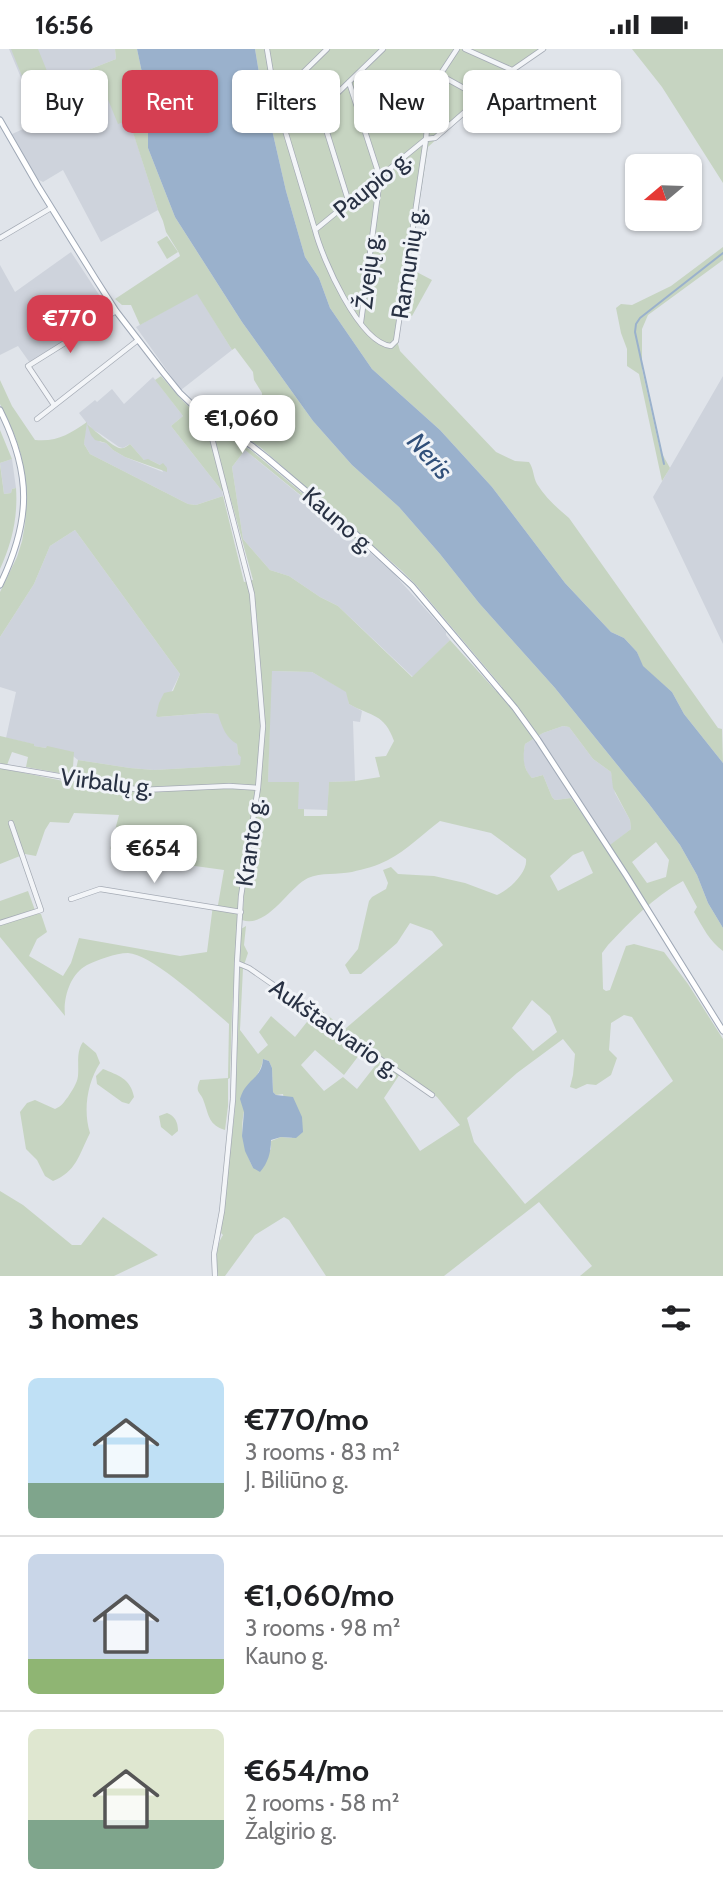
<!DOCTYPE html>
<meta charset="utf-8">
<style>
:root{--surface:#fff;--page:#f6f6f6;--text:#202124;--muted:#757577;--line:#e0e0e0;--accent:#d53f52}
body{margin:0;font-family:Cabin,sans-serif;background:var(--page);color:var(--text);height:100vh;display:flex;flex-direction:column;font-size:26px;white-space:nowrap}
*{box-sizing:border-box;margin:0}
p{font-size:23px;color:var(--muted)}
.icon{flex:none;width:38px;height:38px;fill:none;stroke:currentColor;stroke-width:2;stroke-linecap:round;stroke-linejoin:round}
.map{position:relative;height:1227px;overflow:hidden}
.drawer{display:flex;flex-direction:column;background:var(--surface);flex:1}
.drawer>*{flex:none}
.banner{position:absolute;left:21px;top:21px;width:682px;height:63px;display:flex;gap:14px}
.needle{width:46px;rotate:251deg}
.controls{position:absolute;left:625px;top:105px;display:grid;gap:14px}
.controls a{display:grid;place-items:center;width:77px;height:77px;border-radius:10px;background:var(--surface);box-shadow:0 2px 5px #0004;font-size:35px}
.price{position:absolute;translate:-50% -60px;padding:0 16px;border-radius:14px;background:#fff;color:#222;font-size:23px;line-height:46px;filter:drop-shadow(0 2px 4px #0008)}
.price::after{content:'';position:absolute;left:50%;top:42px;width:21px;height:16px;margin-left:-10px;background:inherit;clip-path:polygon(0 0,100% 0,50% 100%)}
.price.active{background:var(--accent);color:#fff}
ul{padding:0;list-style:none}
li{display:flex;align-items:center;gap:21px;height:175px;padding:0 28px}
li+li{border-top:2px solid var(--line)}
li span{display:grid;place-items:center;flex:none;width:196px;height:140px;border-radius:10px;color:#555}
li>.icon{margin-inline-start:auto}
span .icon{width:84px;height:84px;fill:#fffc;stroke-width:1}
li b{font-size:30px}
h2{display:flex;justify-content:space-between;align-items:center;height:84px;padding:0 28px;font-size:30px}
.pill{padding:0 24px;border-radius:10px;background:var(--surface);box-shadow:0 2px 5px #0004;font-size:24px;line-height:63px}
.pill.active{background:var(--accent);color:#fff}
.status{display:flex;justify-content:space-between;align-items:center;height:49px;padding:0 35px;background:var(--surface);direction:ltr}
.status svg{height:19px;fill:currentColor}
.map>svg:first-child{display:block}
.built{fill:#ced3dc;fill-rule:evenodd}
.green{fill:#c6d4c1;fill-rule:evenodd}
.water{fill:#9ab1cc}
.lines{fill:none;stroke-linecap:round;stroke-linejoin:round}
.stream{stroke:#9ab1cc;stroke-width:2}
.minor-casing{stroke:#a5abb5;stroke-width:6}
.major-casing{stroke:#9fa8b6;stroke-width:7}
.minor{stroke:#f3f5f8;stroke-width:4.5}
.major{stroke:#fff;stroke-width:5}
.labels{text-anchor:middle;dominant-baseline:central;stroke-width:6;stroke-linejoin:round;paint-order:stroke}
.street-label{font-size:24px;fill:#283143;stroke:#f0f3f7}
.water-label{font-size:26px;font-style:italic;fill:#304f79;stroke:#f0f3f7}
</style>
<div class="status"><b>16:56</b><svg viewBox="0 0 49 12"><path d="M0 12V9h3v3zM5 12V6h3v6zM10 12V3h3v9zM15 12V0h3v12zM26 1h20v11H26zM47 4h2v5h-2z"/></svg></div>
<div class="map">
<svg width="723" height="1227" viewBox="0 0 723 1227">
<rect width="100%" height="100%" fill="#e0e4ea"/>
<!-- built -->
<path class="built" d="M9 0H115L116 10 78 25 100 30 129 70 158 161 101 193 63 121 43 133 37 130 12 85 37 74 34 46 29 48Z
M71 203 111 264 30 314 18 297 0 306V216L15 243Z
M197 244 232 301 181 341 136 278Z
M723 327V595L653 448Z
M153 328 183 367 171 377 222 442 223 447 196 456 188 455 90 405 84 395 86 373 79 364 95 351 97 353 112 340 124 355ZM88 375 93 381 99 384 119 398 123 399 130 395 144 411H150L160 416 163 423 125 408 113 401 106 394 100 393Z
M245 401 357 493 358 497 362 499H365L394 525 446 583V586L450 591 413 628 338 557 320 548 289 527 270 521 243 490 232 418Z
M12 410 16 439 12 440 11 444 4 445 0 414Z
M75 481 180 625 159 668 207 664 218 665 237 695 238 705 241 707V716L154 721 130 719 78 711 73 707V703L33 697V695L6 689 16 643 0 638V588L34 535 50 497Z
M271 622 312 623 347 643 349 655 362 662 360 673 353 672 355 732 329 733 328 761 298 760 268 733Z
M563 677 569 678 593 710 611 723 615 744 630 771 631 780 606 800 571 749 555 751 552 748 543 726 532 729 528 725 524 715 523 708 525 695 543 684Z"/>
<!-- green -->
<path class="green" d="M11 0H38L47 22 44 30 31 36 24 32Z
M115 0H137L148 52V99L175 168 242 273 313 372 352 416 399 458 440 505 479 554 555 639 649 755 680 796 697 826 708 854 723 879V902C710 893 702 877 694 863L697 858 683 832C652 849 632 871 608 896L602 904 603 940 606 942 610 941 626 897 634 895 664 903 688 935 723 990V1227H580L592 1217 539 1153 444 1227H326L289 1171 284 1168 255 1186 225 1227H218C215 1215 216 1196 223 1186L221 1184 235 1060 241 880 246 877 244 896 248 904 243 919 240 981 258 1005 268 996 259 983 271 967 295 988 318 959 345 980 443 896 432 882 410 874 397 894 361 925H350L345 916 358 900 369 852 372 848 386 840 388 834 383 821 391 818 398 825 434 827 465 834 497 846C509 841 528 823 526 810L491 784 440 772C424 784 407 801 388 811 377 817 364 820 352 823 338 826 321 823 308 829 289 838 267 880 242 871L244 849 240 847 232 963 230 1029 228 1030V1057L225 1081C209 1076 209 1067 204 1053 201 1042 194 1045 200 1031L228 1029 229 975C209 958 152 905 128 904 115 904 98 911 87 916 70 925 63 949 65 967L0 888V852L28 842 36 864 41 865 47 883 37 890 29 907 63 927 71 914 79 889 180 907 207 903 213 856H218L224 821 173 814 110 800 119 766 74 764 69 774 50 773 45 781 36 807 25 805 0 815V719L73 734 78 711 130 719 154 721 240 716 241 708 238 705 237 695C226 689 222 678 218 665L207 664 158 668 156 667 159 654 164 644 173 642 180 625 75 481 50 497 34 535 0 588V543L17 508 22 492 25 475 27 446 21 406 15 387 0 355V331L12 357 35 391C58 393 69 385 87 373L84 395 90 405 188 455 196 456 223 447 244 533 253 531 228 440 222 442 171 377 183 367 155 331 161 327 183 352 202 370 206 377 218 380 252 402 361 493 358 497 357 492 245 401 232 418 243 490 270 521 289 527 320 548 338 557 412 628 450 591 496 642 502 638 417 537 402 522 260 398 231 380 238 375H244L262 361V344L254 331 253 323 235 299 232 301 197 245 140 276 131 256H122L115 250 180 207 179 204 166 183 163 172 158 161 129 71 118 75 100 31 83 37 78 25 116 10ZM272 622 312 623 346 643 349 655C372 668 384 664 394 692L386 707 375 708 380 728 355 732 329 733 327 767H304V760H298L299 733H268ZM563 677 569 678 593 710 611 723 613 739 630 771 631 780 606 799 571 749 555 751 552 748 543 726 532 729C522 719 523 707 525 695L543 684ZM656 793 669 811 666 828 647 834 632 813ZM583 802 593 824 558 842 550 827 573 806ZM532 951 550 967 557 983 533 1002 512 979ZM624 966 632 968 673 1032 525 1155 474 1093 467 1069 517 1024 563 990 575 1005 573 1026 570 1038 576 1040 587 1035 596 1036 611 1026 617 1009 609 1001 611 974ZM366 997 382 1008 357 1040 343 1028 324 1042 301 1016 315 1001 344 1026ZM263 1010 269 1012 272 1019 273 1043 276 1046 283 1045 292 1089 281 1088 271 1092V1100L253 1119C237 1086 240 1064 255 1031 258 1023 262 1019 263 1010ZM402 1022 437 1048 460 1076 420 1102 384 1049Z
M255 0H547L526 13 476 54 428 98 409 219 432 231 412 267 402 262 398 295 400 302 496 403 515 412 529 413C534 420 533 428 537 435 545 448 557 459 569 469L718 679 722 680 723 714 684 665 672 643 642 617 637 603 624 589 611 583 565 534 492 438 440 381 372 320 330 259 319 229 305 208 286 142 259 24Z
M632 0H723V134L662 38Z
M167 187 178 203 167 210 157 193Z
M723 198V211L648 266 642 280V320L660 401 670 419 662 432 639 325 627 317V300L621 284 616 259 621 255 632 256 671 237Z
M87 375C91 379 114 398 119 399 124 400 126 398 130 395L144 411 148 410 160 416 163 414 167 419V423L125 408 113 401 106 394 95 391 91 386Z
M0 381 12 410 0 414Z
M0 415 4 445 11 444 12 440 16 439C18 468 12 494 0 520Z
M0 687 34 695V697L46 699 47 697 74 703 73 718 70 726 26 718 28 708 12 703 7 716 0 715Z
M83 993 96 1004 100 1014C87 1034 83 1062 90 1084 79 1106 76 1123 53 1132L45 1127 37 1111 26 1100 20 1063 27 1054 35 1051 55 1060C62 1057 63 1054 68 1048 72 1041 77 1035 78 1027 79 1015 76 1003 83 993Z
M103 1020C118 1026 131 1030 134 1048L129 1055 122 1053 97 1035 96 1027Z
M167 1064C175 1067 178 1073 178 1082L172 1087 161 1078 159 1067Z
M0 1142 23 1156 72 1196H81L103 1168 158 1206 114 1227H0Z"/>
<!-- water -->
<path class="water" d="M137 0H255L259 24 286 142 305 208 319 229 330 259 372 320 440 381 492 438 565 534 611 583 624 589 637 603 643 617 672 643 684 665 723 714V879L708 854 697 826 680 796 649 755 555 639 479 554 440 505 399 458 352 416 313 372 242 273 175 168 148 99V52Z
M263 1010 269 1012 272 1019 273 1043 276 1046 293 1048 302 1068 303 1083 296 1089 281 1088 271 1091C271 1103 268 1114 260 1123L253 1119 245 1102 242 1087 244 1063 240 1050C241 1047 242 1043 245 1039 253 1028 262 1026 263 1010Z"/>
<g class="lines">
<!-- stream -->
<path class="stream" d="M664 415 635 283 636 275 640 269 723 204"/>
<!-- minor casing -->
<g class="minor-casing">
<path id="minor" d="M267 0 275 48 315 181
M457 0 434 35 430 47 426 90 396 292 391 297C359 294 322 209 315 181L426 90 435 89 514 20 543 0
M465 0 512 21
M440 26 480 48
M349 33 380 129 361 273
M276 50 327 0
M349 154 320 61 383 0
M0 189 51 159
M54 356 28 317 116 262
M37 370 138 291
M211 371 212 389 252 545 263 677 258 739 241 847 237 914 233 1050 222 1162 214 1205 215 1227
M0 717 141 741 229 737 258 739
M71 850 100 840 241 863
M0 874 41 861 11 774
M237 914 249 919 432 1046"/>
</g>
<!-- major casing -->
<g class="major-casing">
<path id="major" d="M0 71 38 137 95 229 116 262 163 323 180 344 201 364 252 397 267 409 345 475 412 537 515 659 538 691 626 826 723 982
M0 361C32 425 31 472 0 536"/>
</g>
<!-- minor -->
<use href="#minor" class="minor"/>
<!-- major -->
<use href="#major" class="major"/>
</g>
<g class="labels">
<!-- street labels -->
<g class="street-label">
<text transform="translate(372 135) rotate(-39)">Paupio g.</text>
<text transform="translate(408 214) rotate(-81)">Ramunių g.</text>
<text transform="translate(368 222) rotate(-83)">Žvejų g.</text>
<text transform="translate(339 471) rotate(41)">Kauno g.</text>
<text transform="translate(107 733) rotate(7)">Virbalų g.</text>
<text transform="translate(250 793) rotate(-82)">Kranto g.</text>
<text transform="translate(335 979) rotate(35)">Aukštadvario g.</text>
</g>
<!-- water labels -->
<g class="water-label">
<text transform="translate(430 407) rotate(48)">Neris</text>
</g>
</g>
</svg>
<div class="controls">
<a><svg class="needle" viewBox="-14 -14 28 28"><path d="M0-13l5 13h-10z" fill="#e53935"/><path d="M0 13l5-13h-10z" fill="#757577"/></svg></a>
</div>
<b class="price active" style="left:70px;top:306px">€770</b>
<b class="price" style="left:242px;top:406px">€1,060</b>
<b class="price" style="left:154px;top:836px">€654</b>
<div class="banner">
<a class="pill">Buy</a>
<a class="pill active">Rent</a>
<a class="pill">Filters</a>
<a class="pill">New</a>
<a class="pill">Apartment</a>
</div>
</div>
<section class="drawer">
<h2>3 homes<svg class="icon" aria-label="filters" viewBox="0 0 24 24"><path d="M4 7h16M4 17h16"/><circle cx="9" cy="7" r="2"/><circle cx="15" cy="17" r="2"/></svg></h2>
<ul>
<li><span style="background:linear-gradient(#bfe0f5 75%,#7fa58c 0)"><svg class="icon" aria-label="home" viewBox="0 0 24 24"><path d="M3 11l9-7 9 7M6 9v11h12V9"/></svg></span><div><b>€770/mo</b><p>3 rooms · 83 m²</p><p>J. Biliūno g.</p></div></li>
<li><span style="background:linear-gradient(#c9d6e8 75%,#8fb573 0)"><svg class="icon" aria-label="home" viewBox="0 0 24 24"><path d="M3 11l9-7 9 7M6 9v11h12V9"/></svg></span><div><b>€1,060/mo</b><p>3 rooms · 98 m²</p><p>Kauno g.</p></div></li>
<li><span style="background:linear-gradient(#dfe7d0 65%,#7fa58c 0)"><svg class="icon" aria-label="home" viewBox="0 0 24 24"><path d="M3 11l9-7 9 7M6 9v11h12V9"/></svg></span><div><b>€654/mo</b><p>2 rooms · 58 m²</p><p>Žalgirio g.</p></div></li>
</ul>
</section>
